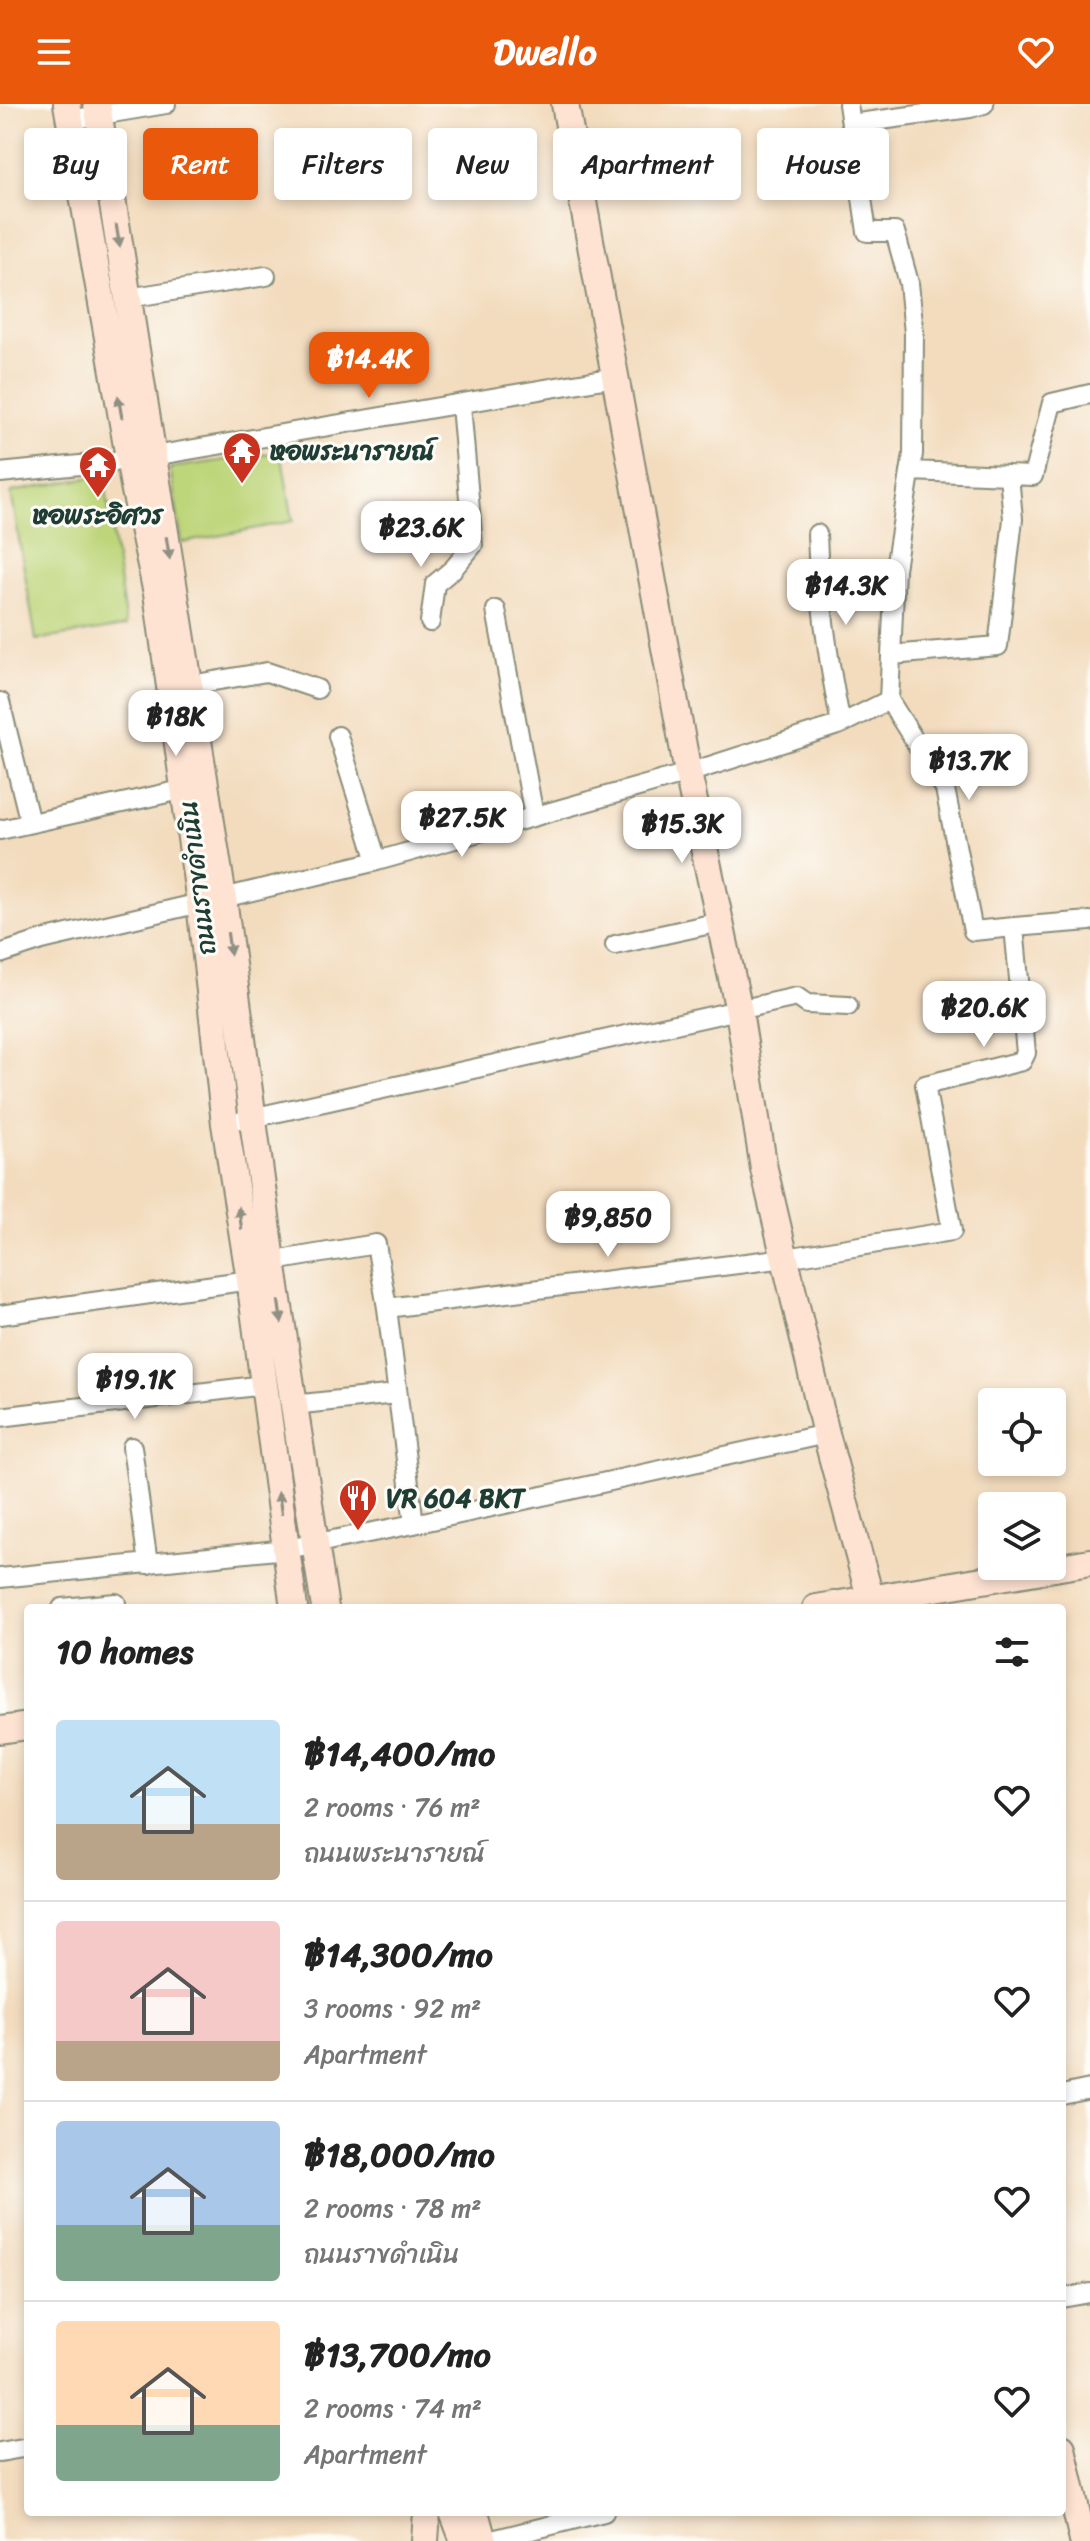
<!DOCTYPE html>
<meta charset="utf-8">
<style>
:root{--surface:#fff;--page:#f6f6f6;--text:#222;--muted:#767676;--line:#e0e0e0;--accent:#ea580c}
body{margin:0;font-family:Sriracha,"Playpen Sans Thai",sans-serif;background:var(--page);color:var(--text);height:100vh;display:flex;flex-direction:column;font-size:30px;white-space:nowrap}
*{box-sizing:border-box;margin:0}
p{font-size:26px;color:var(--muted)}
.icon{flex:none;width:44px;height:44px;fill:none;stroke:currentColor;stroke-width:2;stroke-linecap:round;stroke-linejoin:round}
.map{position:relative;flex:1;overflow:hidden}
.panel{position:absolute;left:24px;top:1500px;width:1042px;height:912px;display:flex;flex-direction:column;background:var(--surface);border-radius:8px;box-shadow:0 4px 12px #0003}
.panel>*{flex:none}
.hud{position:absolute;left:24px;top:24px;width:1042px;height:72px;display:flex;gap:16px}
.tools{position:absolute;left:978px;top:1284px;display:grid;gap:16px}
.tools a{display:grid;place-items:center;width:88px;height:88px;border-radius:8px;background:var(--surface);box-shadow:0 4px 12px #0003;font-size:40px}
.price{position:absolute;translate:-50% -68px;padding:0 18px;border-radius:16px;background:#fff;color:#222;font-size:26px;line-height:52px;filter:drop-shadow(0 2px 4px #0008)}
.price::after{content:'';position:absolute;left:50%;top:48px;width:24px;height:18px;margin-left:-12px;background:inherit;clip-path:polygon(0 0,100% 0,50% 100%)}
.price.selected{background:var(--accent);color:#fff}
ul{padding:0;list-style:none}
li{display:flex;align-items:center;gap:24px;height:200px;padding:0 32px}
li+li{border-top:2px solid var(--line)}
li span{display:grid;place-items:center;flex:none;width:224px;height:160px;border-radius:8px;color:#555}
li>.icon{margin-inline-start:auto}
span .icon{width:96px;height:96px;fill:#fffc;stroke-width:1}
li b{font-size:34px}
h2{display:flex;justify-content:space-between;align-items:center;height:96px;padding:0 32px;font-size:34px}
.pill{padding:0 28px;border-radius:8px;background:var(--surface);box-shadow:0 4px 12px #0003;font-size:28px;line-height:72px}
.pill.selected{background:var(--accent);color:#fff}
header{display:flex;justify-content:space-between;align-items:center;height:104px;padding:0 32px;background:var(--accent);color:#fff;font-size:36px;font-weight:700}
.map>svg:first-child{display:block}
.green{fill:#bed67a;stroke:#6e8a57;stroke-width:2}
.lines{fill:none;stroke-linecap:round;stroke-linejoin:round}
.street-casing{stroke:#898c79;stroke-width:22}
.secondary-casing{stroke:#898c79;stroke-width:30}
.street{stroke:#fff;stroke-width:18}
.secondary{stroke:#fee3d2;stroke-width:26}
.oneway{fill:#8e9083}
.labels{text-anchor:middle;dominant-baseline:central;stroke-width:6;stroke-linejoin:round;paint-order:stroke}
.poi-label{font-size:26px;font-weight:bold;fill:#1f3d34;stroke:#fdfcf7;text-anchor:start}
.street-label{font-size:26px;fill:#1f3d34;stroke:#fdfcf7}
</style>
<header><svg class="icon" aria-label="menu" viewBox="0 0 24 24"><path d="M4 6h16M4 12h16M4 18h16"/></svg>Dwello<svg class="icon" aria-label="heart" viewBox="0 0 24 24"><path d="M12 20l-8-8c-3-5 5-10 8-4 3-6 11-1 8 4z"/></svg></header>
<div class="map">
<svg width="1090" height="2437" viewBox="0 0 1090 2437">
<rect width="100%" height="100%" fill="#fdfcf7"/>
<filter id="ink" filterUnits="userSpaceOnUse"><feTurbulence type="fractalNoise" baseFrequency=".0125" numOctaves="2"/><feDisplacementMap in="SourceGraphic" scale="16" xChannelSelector="R" yChannelSelector="G"/><feConvolveMatrix kernelMatrix="1 2 1 2 8 2 1 2 1" color-interpolation-filters="sRGB"/></filter>
<filter id="wash" filterUnits="userSpaceOnUse"><feTurbulence type="fractalNoise" baseFrequency=".006" numOctaves="4" result="noise"/><feDisplacementMap in="SourceGraphic" scale="32" xChannelSelector="R" yChannelSelector="G"/><feGaussianBlur stdDeviation="1.8" result="paint"/><feColorMatrix in="noise" values="0 0 0 0 0 0 0 0 0 0 0 0 0 0 0 0 0 1.4 0 .05"/><feComposite in="paint" operator="in"/></filter>
<g filter="url(#wash)">
<rect width="100%" height="100%" fill="#f3dcbe"/>
<!-- green -->
<path class="green" d="M281 348 293 417 182 439 170 364Z
M104 371 126 522 36 536 11 388Z"/>
</g>
<g filter="url(#ink)">
<g class="lines">
<!-- street casing -->
<g class="street-casing">
<path id="street" d="M848 0 867 128H895L909 179 914 229 913 350 895 465 889 596 945 685 973 827 1014 823
M70 16 166 0
M851 20 970 4 984 0
M128 194 266 172
M910 367 1033 372 1052 299 1090 290
M0 369 130 356 615 273
M817 430C819 494 828 557 841 620
M496 506 534 712
M430 518 435 480 453 465 473 441 461 301
M891 551 998 542 1013 415 1009 371
M178 583 267 568 317 585
M0 598 30 719
M338 632 377 757
M0 726 186 685
M223 794 377 757 688 669 841 620 889 596
M615 841 720 818
M0 850 42 836 200 799
M243 1016 797 893 807 900 848 902
M262 1159 376 1140 387 1204
M0 1211 250 1176
M293 1301 396 1290
M0 1313 264 1281
M132 1343 148 1460
M414 1420 387 1204 786 1154 952 1127 925 981 1022 957 1026 949 1014 823 1090 817
M0 1474 287 1445 414 1420 826 1330
M62 1504 116 1499
M1062 1991 1090 1985
M1062 2194 1090 2189
M0 2348 28 2343
M488 2437 604 2408"/>
</g>
<!-- secondary casing -->
<g class="secondary-casing">
<path id="secondary" d="M67 0 134 382 157 489 200 799 225 1020 250 1176 294 1504
M97 0 223 794 272 1157 325 1504
M565 0 688 669 739 907 764 1065 826 1330 873 1504
M816 1504 1090 1458
M0 1626 28 1622
M1062 2344 1083 2437
M453 2408 464 2437
M475 2408 483 2437
M425 2437 427 2408"/>
</g>
<!-- street -->
<use href="#street" class="street"/>
<!-- secondary -->
<use href="#secondary" class="secondary"/>
</g>
<!-- one-way arrows -->
<defs><path id="oneway-solid" d="M-6-.8H1V-3.2L6.5 0L1 3.2V.8H-6Z" transform="scale(2)"/></defs>
<g class="oneway">
<use href="#oneway-solid" transform="translate(118 132) rotate(81)"/>
<use href="#oneway-solid" transform="translate(120 303) rotate(-100)"/>
<use href="#oneway-solid" transform="translate(168 444) rotate(81)"/>
<use href="#oneway-solid" transform="translate(229 840) rotate(82)"/>
<use href="#oneway-solid" transform="translate(240 1114) rotate(-99)"/>
<use href="#oneway-solid" transform="translate(280 1208) rotate(82)"/>
<use href="#oneway-solid" transform="translate(280 1399) rotate(-98)"/>
</g>
</g>
<!-- icons -->
<defs>
<g id="temple-pin" transform="scale(2)"><path d="M0 17L-7.5 6A9.5 9.5 0 1 1 7.5 6Z" fill="#c8321e" stroke="#fdfcf7"/><path d="M0-6L5-2H3V0L6.5 2.5H4V6H1.5V3h-3V6H-4V2.5H-6.5L-3 0V-2H-5Z" fill="#fff"/></g>
<g id="restaurant-pin" transform="scale(2)"><path d="M0 17L-7.5 6A9.5 9.5 0 1 1 7.5 6Z" fill="#c8321e" stroke="#fdfcf7"/><path d="M-5-6h1v4h1v-4h1v4h1v-4h1v5L-1.5 .5V6h-2V.5L-5-1ZM5-6V6H3V1.5H1.5Q1.5-4 5-6Z" fill="#fff"/></g>
</defs>
<g fill-rule="evenodd">
<use href="#temple-pin" x="242" y="347"/>
<use href="#temple-pin" x="98" y="361"/>
<use href="#restaurant-pin" x="358" y="1394"/>
</g>
<g class="labels">
<!-- poi labels -->
<g class="poi-label">
<text x="270" y="347">หอพระนารายณ์</text>
<text x="98" y="411" text-anchor="middle">หอพระอิศวร</text>
<text x="386" y="1394">VR 604 BKT</text>
</g>
<!-- street labels -->
<g class="street-label">
<text transform="translate(197 774) rotate(-97)">ถนนราขดำเนิน</text>
</g>
</g>
</svg>
<div class="tools">
<a><svg class="icon" aria-label="locate" viewBox="0 0 24 24"><circle cx="12" cy="12" r="6"/><path d="M12 2v4M12 18v4M2 12h4M18 12h4"/></svg></a>
<a><svg class="icon" aria-label="layers" viewBox="0 0 24 24"><path d="M12 4l9 5-9 5-9-5zM3 14l9 5 9-5"/></svg></a>
</div>
<b class="price selected" style="left:369px;top:296px">฿14.4K</b>
<b class="price" style="left:421px;top:465px">฿23.6K</b>
<b class="price" style="left:846px;top:523px">฿14.3K</b>
<b class="price" style="left:176px;top:654px">฿18K</b>
<b class="price" style="left:969px;top:698px">฿13.7K</b>
<b class="price" style="left:462px;top:755px">฿27.5K</b>
<b class="price" style="left:682px;top:761px">฿15.3K</b>
<b class="price" style="left:984px;top:945px">฿20.6K</b>
<b class="price" style="left:608px;top:1155px">฿9,850</b>
<b class="price" style="left:135px;top:1317px">฿19.1K</b>
<div class="hud">
<a class="pill">Buy</a>
<a class="pill selected">Rent</a>
<a class="pill">Filters</a>
<a class="pill">New</a>
<a class="pill">Apartment</a>
<a class="pill">House</a>
</div>
<section class="panel">
<h2>10 homes<svg class="icon" aria-label="filters" viewBox="0 0 24 24"><path d="M4 7h16M4 17h16"/><circle cx="9" cy="7" r="2"/><circle cx="15" cy="17" r="2"/></svg></h2>
<ul>
<li><span style="background:linear-gradient(#bfe0f5 65%,#b9a48a 0)"><svg class="icon" aria-label="home" viewBox="0 0 24 24"><path d="M3 11l9-7 9 7M6 9v11h12V9"/></svg></span><div><b>฿14,400/mo</b><p>2 rooms · 76 m²</p><p>ถนนพระนารายณ์</p></div><svg class="icon" aria-label="heart" viewBox="0 0 24 24"><path d="M12 20l-8-8c-3-5 5-10 8-4 3-6 11-1 8 4z"/></svg></li>
<li><span style="background:linear-gradient(#f6c9c9 75%,#b9a48a 0)"><svg class="icon" aria-label="home" viewBox="0 0 24 24"><path d="M3 11l9-7 9 7M6 9v11h12V9"/></svg></span><div><b>฿14,300/mo</b><p>3 rooms · 92 m²</p><p>Apartment</p></div><svg class="icon" aria-label="heart" viewBox="0 0 24 24"><path d="M12 20l-8-8c-3-5 5-10 8-4 3-6 11-1 8 4z"/></svg></li>
<li><span style="background:linear-gradient(#a9c7e8 65%,#7fa58c 0)"><svg class="icon" aria-label="home" viewBox="0 0 24 24"><path d="M3 11l9-7 9 7M6 9v11h12V9"/></svg></span><div><b>฿18,000/mo</b><p>2 rooms · 78 m²</p><p>ถนนราขดำเนิน</p></div><svg class="icon" aria-label="heart" viewBox="0 0 24 24"><path d="M12 20l-8-8c-3-5 5-10 8-4 3-6 11-1 8 4z"/></svg></li>
<li><span style="background:linear-gradient(#ffd9b3 65%,#7fa58c 0)"><svg class="icon" aria-label="home" viewBox="0 0 24 24"><path d="M3 11l9-7 9 7M6 9v11h12V9"/></svg></span><div><b>฿13,700/mo</b><p>2 rooms · 74 m²</p><p>Apartment</p></div><svg class="icon" aria-label="heart" viewBox="0 0 24 24"><path d="M12 20l-8-8c-3-5 5-10 8-4 3-6 11-1 8 4z"/></svg></li>
</ul>
</section>
</div>
